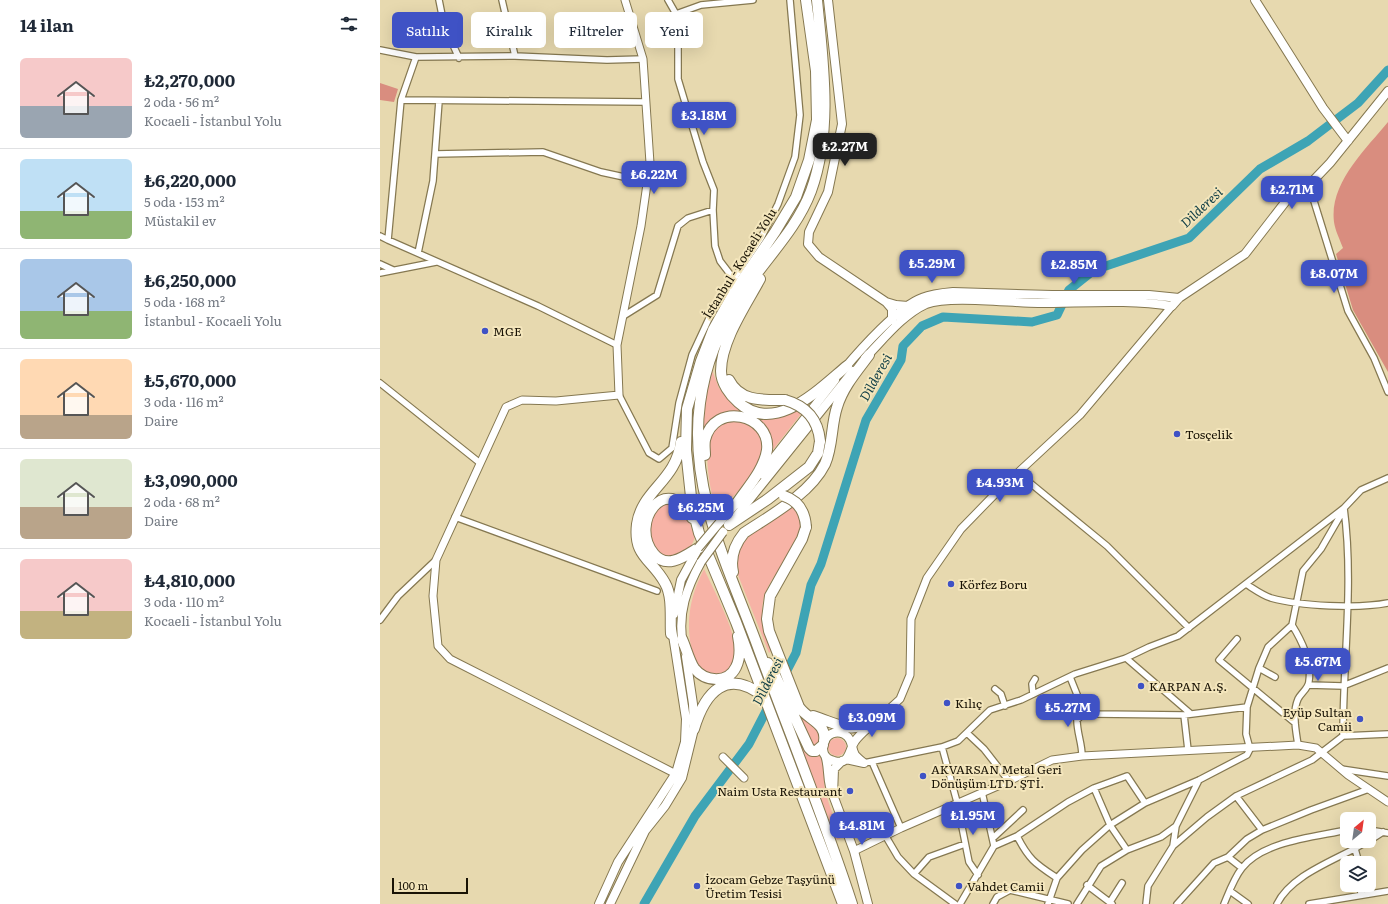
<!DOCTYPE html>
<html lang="tr">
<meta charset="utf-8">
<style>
:root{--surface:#fff;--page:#f6f6f7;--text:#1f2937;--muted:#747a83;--line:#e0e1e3;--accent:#3f52c5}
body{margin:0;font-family:Literata,serif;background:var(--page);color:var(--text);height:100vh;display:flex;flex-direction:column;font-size:15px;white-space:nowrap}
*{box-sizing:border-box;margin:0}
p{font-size:13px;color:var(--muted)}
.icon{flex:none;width:22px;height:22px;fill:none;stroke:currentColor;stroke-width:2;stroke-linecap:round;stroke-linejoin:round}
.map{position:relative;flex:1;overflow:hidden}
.panel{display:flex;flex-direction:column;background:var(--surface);width:380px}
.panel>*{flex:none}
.banner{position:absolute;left:12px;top:12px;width:380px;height:36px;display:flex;gap:8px}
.needle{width:26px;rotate:29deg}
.tools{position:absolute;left:960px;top:812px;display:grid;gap:8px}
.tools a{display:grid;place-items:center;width:36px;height:36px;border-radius:6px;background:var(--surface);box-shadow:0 4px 16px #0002;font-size:20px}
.scale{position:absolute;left:12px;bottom:10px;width:76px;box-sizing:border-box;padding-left:4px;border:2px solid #191305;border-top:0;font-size:11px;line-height:14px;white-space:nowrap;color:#191305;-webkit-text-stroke:3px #f4e6bc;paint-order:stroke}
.price{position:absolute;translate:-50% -34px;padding:0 9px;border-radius:8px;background:var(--accent);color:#fff;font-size:13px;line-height:26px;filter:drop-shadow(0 1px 2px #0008)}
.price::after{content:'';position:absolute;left:50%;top:24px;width:12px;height:9px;margin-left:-6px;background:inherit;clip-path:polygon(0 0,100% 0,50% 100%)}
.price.active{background:#222;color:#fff}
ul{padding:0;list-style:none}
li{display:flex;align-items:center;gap:12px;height:100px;padding:0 20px}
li+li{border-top:1px solid var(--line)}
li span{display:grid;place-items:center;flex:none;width:112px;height:80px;border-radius:6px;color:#555}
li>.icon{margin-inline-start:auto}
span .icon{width:48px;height:48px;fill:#fffc;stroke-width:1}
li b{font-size:17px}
h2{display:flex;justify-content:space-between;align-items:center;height:48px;padding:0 20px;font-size:17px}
.chip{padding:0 14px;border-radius:6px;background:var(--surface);box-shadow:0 4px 16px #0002;font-size:14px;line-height:36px}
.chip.active{background:var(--accent);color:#fff}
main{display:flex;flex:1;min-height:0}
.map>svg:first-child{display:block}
.green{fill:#f7b3a6}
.forest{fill:#d98d7f}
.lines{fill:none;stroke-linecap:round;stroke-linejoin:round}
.river{stroke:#3ea4b5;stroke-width:9}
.minor-casing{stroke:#857851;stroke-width:8}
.tertiary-casing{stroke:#857851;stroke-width:9}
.secondary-casing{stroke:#857851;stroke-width:10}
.trunk-casing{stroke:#857851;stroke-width:12}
.minor{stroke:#fff;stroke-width:5.5}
.tertiary{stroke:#fff;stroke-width:7}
.secondary{stroke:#fff;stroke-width:8}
.trunk{stroke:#fff;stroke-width:10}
.secondary-bridge-casing{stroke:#857851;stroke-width:10;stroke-linecap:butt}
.trunk-bridge-casing{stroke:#857851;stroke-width:12;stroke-linecap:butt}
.secondary-bridge{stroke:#fff;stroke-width:8}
.trunk-bridge{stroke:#fff;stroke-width:10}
.poi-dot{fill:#3f52c5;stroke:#f4e6bc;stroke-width:1.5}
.labels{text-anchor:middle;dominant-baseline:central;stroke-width:4;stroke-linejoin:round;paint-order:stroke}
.street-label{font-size:12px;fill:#191305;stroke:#f4e6bc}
.poi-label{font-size:12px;fill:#191305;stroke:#f4e6bc;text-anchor:start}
.water-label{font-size:13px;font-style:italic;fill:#0f3d45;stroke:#f4e6bc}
</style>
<main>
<section class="panel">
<h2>14 ilan<svg class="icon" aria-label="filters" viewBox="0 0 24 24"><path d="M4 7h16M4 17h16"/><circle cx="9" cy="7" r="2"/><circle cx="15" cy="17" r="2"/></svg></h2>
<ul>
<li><span style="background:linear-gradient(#f6c9c9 60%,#9aa5b1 0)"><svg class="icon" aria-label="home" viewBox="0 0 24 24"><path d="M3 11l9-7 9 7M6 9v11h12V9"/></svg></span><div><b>₺2,270,000</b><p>2 oda · 56 m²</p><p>Kocaeli - İstanbul Yolu</p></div></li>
<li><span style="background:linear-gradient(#bfe0f5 65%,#8fb573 0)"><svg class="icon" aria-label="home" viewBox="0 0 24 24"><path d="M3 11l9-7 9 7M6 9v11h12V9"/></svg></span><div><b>₺6,220,000</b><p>5 oda · 153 m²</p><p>Müstakil ev</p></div></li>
<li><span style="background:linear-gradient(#a9c7e8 65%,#8fb573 0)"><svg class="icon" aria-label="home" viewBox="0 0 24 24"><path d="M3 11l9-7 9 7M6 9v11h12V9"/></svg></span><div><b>₺6,250,000</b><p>5 oda · 168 m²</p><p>İstanbul - Kocaeli Yolu</p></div></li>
<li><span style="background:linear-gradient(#ffd9b3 70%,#b9a48a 0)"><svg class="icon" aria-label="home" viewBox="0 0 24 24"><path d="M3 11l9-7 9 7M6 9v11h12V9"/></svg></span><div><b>₺5,670,000</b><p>3 oda · 116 m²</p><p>Daire</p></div></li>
<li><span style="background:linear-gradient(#dfe7d0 60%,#b9a48a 0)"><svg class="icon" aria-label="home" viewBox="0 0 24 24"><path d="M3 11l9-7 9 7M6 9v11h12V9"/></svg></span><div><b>₺3,090,000</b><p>2 oda · 68 m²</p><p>Daire</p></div></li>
<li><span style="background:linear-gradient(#f6c9c9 65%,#c2b280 0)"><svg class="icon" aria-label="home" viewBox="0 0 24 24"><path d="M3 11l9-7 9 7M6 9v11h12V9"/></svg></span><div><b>₺4,810,000</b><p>3 oda · 110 m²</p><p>Kocaeli - İstanbul Yolu</p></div></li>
</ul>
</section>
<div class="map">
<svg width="1008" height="904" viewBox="0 0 1008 904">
<rect width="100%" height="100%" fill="#e7d9af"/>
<!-- green -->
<path class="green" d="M332 370 339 388 359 408 387 418 401 417 416 410 421 414 388 456V440L354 412C337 413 329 420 322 435L325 398Z
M362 419C367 423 376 427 379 433 395 458 353 496 337 514 331 494 318 440 338 425 345 419 353 420 362 419Z
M295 503 306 514 315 537C309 556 299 556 281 557L269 539 271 517 279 504Z
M410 505 418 510C419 514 420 518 421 522 423 542 390 576 384 597 379 616 385 633 391 651L389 653 358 575C347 540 386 522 410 505Z
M324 569C334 590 354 628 356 650 356 659 352 666 348 673L334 677 317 667C304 632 307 602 324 569Z
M412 700 442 735 438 744 433 746Z
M409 717 443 761 445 792 461 838 457 840Z
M448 747a9 9 0 1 1 18 0a9 9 0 1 1-18 0Z"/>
<!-- forest -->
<path class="forest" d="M0 83 18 89 14 102 0 100Z
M1008 122V372L973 310 956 254 963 248C960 240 955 230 954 222 949 183 986 149 1008 122Z"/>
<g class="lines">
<!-- river -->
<path class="river" d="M403 678 416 653 431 585 441 564 486 420 521 360 523 346 542 326 563 317 652 322 677 315 689 290 714 270 809 238 880 169 928 141 978 103 1008 70
M264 904 315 816 369 744 397 690"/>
<!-- minor casing -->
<g class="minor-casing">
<path id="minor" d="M59 0 64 25 79 58
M288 0 296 14 298 28V79L323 162 334 190 333 210 335 246 340 261 353 278
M296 14 321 5 373 0
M0 50 36 57
M135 56 227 60 263 59
M21 100 266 102
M55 154 59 101
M929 185 968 311 994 358 1008 392
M0 236 8 240 21 100 36 57 135 56 122 0
M8 240 158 306 237 345
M38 253 53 181 55 154 163 152 221 172 267 182
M0 264 13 270
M0 273 56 262
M245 315 277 295 298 226 308 218 333 210
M0 383 100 463
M239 395 269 453 279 459 292 448 299 403 312 355 332 312 381 238 398 204 415 157 420 115 410 0
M638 473 727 546 809 628
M75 517 277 591
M866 584C874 589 882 595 891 598 920 606 978 609 1008 603
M0 620 18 596 56 560
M912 625C922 641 932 661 929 681 929 688 921 693 918 699 912 713 916 731 918 745
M857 639 839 660 915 723
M746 658 811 714
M879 668 895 677
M690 677 702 707 714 714 804 715 867 707
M928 685 963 686 1008 668
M615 689 621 694 625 706
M653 694 652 684 655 679
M804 715 808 750
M587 733 604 749 629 781
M963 736C963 660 974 583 964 508L981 490 1008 478
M562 747 577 802 589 862 598 875
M702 756C702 743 697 733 697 720L706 711
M492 762 521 828
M484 763 562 747 578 741 610 710 641 700 695 674 746 658 769 647 798 636 964 508
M961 769 1008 776
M714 788 730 825 747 850
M602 792 614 846
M856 796 882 830
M989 830 1008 833
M505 835 518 857 534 874 575 904
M637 836C649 860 656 864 677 878
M613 838 643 810
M989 841 1003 832
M793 846 827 817 856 796 932 760 963 736 1008 734
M975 849 979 863
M848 857 862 868
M534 874 549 857 585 844
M707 885 732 904
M980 885 981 894
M850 891 868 904
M730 902 742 883
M580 904 614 846 637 836 688 802 714 788 747 776 765 803
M613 904 617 897 630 890 688 904
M668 904 677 878 702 850 730 825 765 803 819 780 867 755 870 749 866 734 867 707 879 668 888 647 912 625 923 571 941 549 963 511
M697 904 721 866 747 850 781 837 796 826
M766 904 768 886 793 846 796 826 819 780
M797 904 834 863 848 857 867 839 882 830 931 810 989 789
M844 904C849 892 854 878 862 868 883 841 935 837 967 830
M897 904C912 873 960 859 988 841
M929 904 1008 891"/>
</g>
<!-- tertiary casing -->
<g class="tertiary-casing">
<path id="tertiary" d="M245 0 263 59 270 163 261 226 237 345 239 395 176 401 142 400 126 407 56 560 53 596 58 646 70 659 300 776
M498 719 520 699 530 675 531 619 547 578 581 529 617 492 700 415 792 306
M343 757 364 778
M474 851 521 828 629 781 672 760 702 756 918 745 936 748 968 775 1008 802"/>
</g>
<!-- secondary casing -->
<g class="secondary-casing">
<path id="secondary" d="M448 0 462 124 448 192 429 232 428 244 439 257 506 302
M875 0 943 108 968 141
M512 320V309L506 302 516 305 528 306
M485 358C503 340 522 315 546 304 570 295 630 303 658 303 703 303 748 299 792 306L799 298 865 254 906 201 929 185 950 163 1008 91
M464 369C480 350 519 306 542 298 552 294 562 293 573 292L672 295H769L799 298
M381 474 455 380
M354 519 473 371
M340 522 360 499
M294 614 301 580 318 549
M303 644C297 614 307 587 321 562
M445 755C450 769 446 782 453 795L454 769 462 761
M466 759 484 763C481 761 478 758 475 755 471 748 473 739 464 734 456 730 447 734 444 742 442 746 443 750 444 754 446 758 450 760 454 761 470 766 469 749 475 741 480 734 487 729 493 723
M453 795 474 851 488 904
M219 904 238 862 296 773 305 742 306 719 292 629
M230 904 265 831 285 806 302 778 314 729 313 704 306 657"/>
</g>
<!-- trunk casing -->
<g class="trunk-casing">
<path id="trunk" d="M426 0 436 71 437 120 429 160 416 197 395 232 356 289 333 330 321 361 307 409 306 450 312 506 319 533 356 622 463 904
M437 0C443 63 453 130 431 191 416 231 383 261 361 296 340 328 325 365 320 403 308 491 350 570 379 650 410 734 444 818 472 904
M380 279C366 305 341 341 341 371 341 383 350 395 358 402 395 436 439 389 467 366
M349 380C360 402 383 400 405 400
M325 455C325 450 324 445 325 440 334 401 391 414 387 450 384 470 367 488 357 503
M312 518C287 470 248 523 274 554 287 570 305 556 318 548
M349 525 388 499 429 467 438 453 440 441
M426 527 422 539 390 596 387 619 389 631 419 707C428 720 447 723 444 741
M353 572C350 558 355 544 364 533 391 515 430 494 445 464 453 446 451 425 457 407 463 387 477 371 489 355
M291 634C290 618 293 597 285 583 272 559 253 557 257 524 262 490 296 481 301 442
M302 639C306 648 309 660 314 668 325 682 348 684 356 667 361 657 360 646 358 636
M388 663 395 675 429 748 432 751H436L443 745
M433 716C461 725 470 735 498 719
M314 729C325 692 347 667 384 697"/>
</g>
<!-- minor -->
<use href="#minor" class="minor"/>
<!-- tertiary -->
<use href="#tertiary" class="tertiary"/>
<!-- secondary -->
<use href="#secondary" class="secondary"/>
<!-- trunk -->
<use href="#trunk" class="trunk"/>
<!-- secondary-bridge casing -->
<g class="secondary-bridge-casing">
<path id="secondary-bridge" d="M318 548 340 522
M321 562 343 532"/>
</g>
<!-- trunk-bridge casing -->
<g class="trunk-bridge-casing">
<path id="trunk-bridge" d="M405 400C426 406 438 419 440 441
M404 496C419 501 425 512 426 527"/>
</g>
<!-- secondary-bridge -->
<use href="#secondary-bridge" class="secondary-bridge"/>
<!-- trunk-bridge -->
<use href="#trunk-bridge" class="trunk-bridge"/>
</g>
<!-- markers -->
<g class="poi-dot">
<circle cx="105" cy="331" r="4"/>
<circle cx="797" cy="434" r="4"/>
<circle cx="571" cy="584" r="4"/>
<circle cx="761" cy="686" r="4"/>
<circle cx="567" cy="703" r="4"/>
<circle cx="980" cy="719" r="4"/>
<circle cx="543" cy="776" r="4"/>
<circle cx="470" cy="791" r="4"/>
<circle cx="317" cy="886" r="4"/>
<circle cx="579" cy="886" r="4"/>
</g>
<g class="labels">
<!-- street labels -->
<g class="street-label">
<text transform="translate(359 263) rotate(-58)">İstanbul - Kocaeli Yolu</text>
</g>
<!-- poi labels -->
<g class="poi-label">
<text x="113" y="331">MGE</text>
<text x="805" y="434">Tosçelik</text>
<text x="579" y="584">Körfez Boru</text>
<text x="769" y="686">KARPAN A.Ş.</text>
<text x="575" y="703">Kılıç</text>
<text x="972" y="712" text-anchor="end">Eyüp Sultan<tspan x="972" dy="14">Camii</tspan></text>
<text x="551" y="769">AKVARSAN Metal Geri<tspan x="551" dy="14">Dönüşüm LTD. ŞTİ.</tspan></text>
<text x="462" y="791" text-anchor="end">Naim Usta Restaurant</text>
<text x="325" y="879">İzocam Gebze Taşyünü<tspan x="325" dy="14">Üretim Tesisi</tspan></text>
<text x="587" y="886">Vahdet Camii</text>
</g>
<!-- water labels -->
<g class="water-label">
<text transform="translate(821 207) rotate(-43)">Dilderesi</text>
<text transform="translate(495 377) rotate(-61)">Dilderesi</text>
<text transform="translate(387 681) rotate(-63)">Dilderesi</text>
</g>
</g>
</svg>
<div class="tools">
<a><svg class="needle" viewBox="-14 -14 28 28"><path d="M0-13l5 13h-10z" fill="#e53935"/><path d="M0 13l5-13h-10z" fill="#747a83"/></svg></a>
<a><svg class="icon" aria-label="layers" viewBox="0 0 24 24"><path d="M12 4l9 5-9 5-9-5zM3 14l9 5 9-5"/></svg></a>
</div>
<div class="scale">100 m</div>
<b class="price" style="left:324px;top:136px">₺3.18M</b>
<b class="price active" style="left:465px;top:167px">₺2.27M</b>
<b class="price" style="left:274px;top:195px">₺6.22M</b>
<b class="price" style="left:912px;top:210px">₺2.71M</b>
<b class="price" style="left:552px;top:284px">₺5.29M</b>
<b class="price" style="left:694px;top:285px">₺2.85M</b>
<b class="price" style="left:954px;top:294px">₺8.07M</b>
<b class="price" style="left:620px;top:503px">₺4.93M</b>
<b class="price" style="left:321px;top:528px">₺6.25M</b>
<b class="price" style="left:938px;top:682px">₺5.67M</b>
<b class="price" style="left:688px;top:728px">₺5.27M</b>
<b class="price" style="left:492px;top:738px">₺3.09M</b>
<b class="price" style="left:593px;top:836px">₺1.95M</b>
<b class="price" style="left:482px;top:846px">₺4.81M</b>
<div class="banner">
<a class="chip active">Satılık</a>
<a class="chip">Kiralık</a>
<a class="chip">Filtreler</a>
<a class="chip">Yeni</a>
</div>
</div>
</main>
